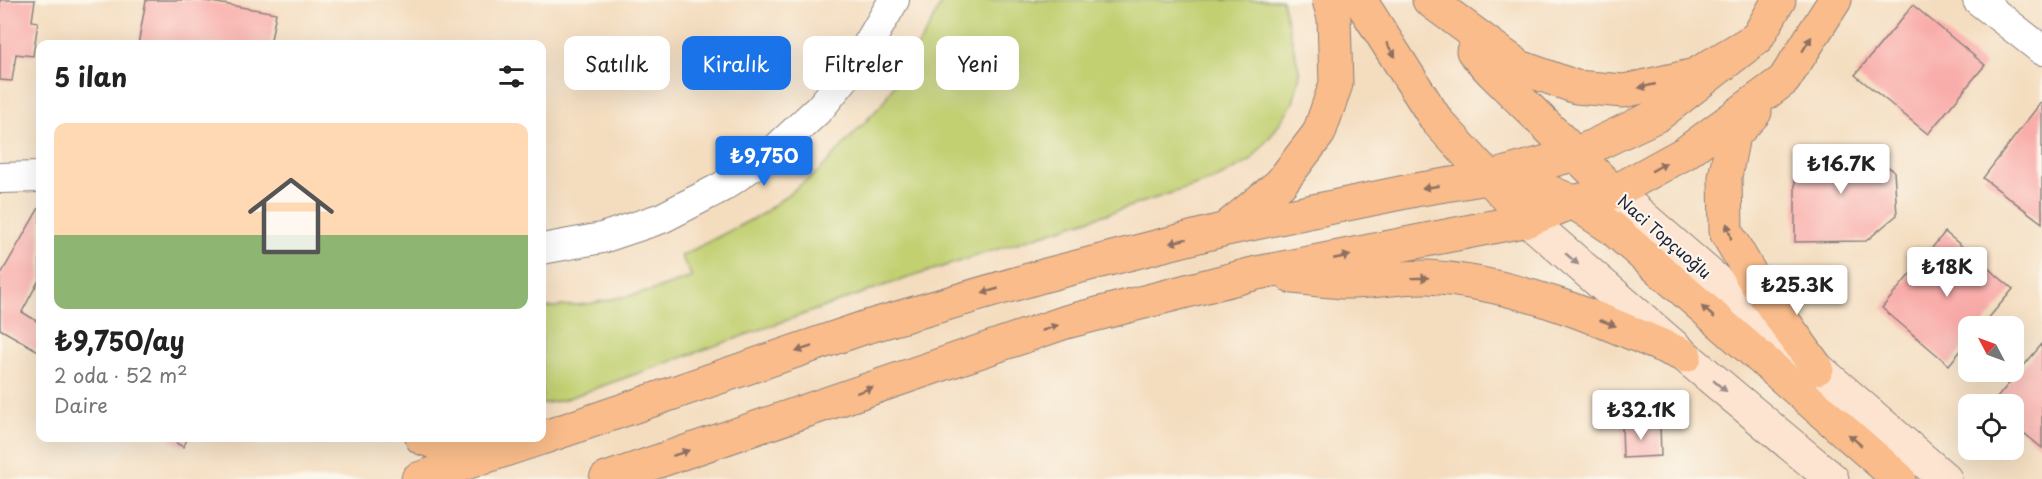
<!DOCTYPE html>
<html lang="tr">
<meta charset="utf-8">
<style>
:root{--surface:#fff;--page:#f2f2f2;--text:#222;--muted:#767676;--line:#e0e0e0;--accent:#1a73e8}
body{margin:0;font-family:"Playpen Sans",sans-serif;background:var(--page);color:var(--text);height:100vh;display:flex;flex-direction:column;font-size:22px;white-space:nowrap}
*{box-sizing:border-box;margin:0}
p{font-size:20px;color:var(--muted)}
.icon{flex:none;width:33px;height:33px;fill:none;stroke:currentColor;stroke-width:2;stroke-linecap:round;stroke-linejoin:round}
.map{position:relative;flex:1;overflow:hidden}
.panel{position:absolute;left:36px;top:40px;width:510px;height:402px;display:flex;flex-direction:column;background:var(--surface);border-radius:12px;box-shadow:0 6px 24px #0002}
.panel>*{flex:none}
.top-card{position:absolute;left:564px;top:36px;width:570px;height:54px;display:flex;gap:12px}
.needle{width:39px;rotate:311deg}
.controls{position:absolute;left:1958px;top:316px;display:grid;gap:12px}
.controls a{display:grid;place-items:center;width:66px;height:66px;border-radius:12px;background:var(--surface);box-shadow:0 6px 24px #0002;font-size:30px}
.price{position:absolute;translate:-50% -51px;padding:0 14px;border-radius:6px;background:#fff;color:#222;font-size:20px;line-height:39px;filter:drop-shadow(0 2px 3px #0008)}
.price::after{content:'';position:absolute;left:50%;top:36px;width:18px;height:14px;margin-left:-9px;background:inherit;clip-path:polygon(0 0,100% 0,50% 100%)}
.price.active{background:var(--accent);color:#fff}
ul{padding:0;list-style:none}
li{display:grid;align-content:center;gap:12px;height:318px;padding:0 18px}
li+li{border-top:2px solid var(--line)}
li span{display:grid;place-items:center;height:186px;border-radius:12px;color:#555}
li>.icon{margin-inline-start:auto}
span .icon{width:108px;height:108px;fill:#fffc;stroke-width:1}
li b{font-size:26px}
h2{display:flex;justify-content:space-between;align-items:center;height:72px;padding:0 18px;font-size:26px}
.tag{padding:0 21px;border-radius:12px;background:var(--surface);box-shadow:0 6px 24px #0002;font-size:21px;line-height:54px}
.tag.active{background:var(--accent);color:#fff}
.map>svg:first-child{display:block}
.green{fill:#c2d072;stroke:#727956;stroke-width:1.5}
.building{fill:#f9adaa}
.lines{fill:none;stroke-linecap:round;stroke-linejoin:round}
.street-casing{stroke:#8b807d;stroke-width:32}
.secondary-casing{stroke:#8b807d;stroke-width:35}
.primary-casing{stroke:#8b807d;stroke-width:35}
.highway-casing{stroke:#8b807d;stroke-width:35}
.street{stroke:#fff;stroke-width:30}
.secondary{stroke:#fde4d0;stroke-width:33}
.primary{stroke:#f9bc8a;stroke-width:33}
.highway{stroke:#f9bc8a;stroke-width:33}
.oneway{fill:#8e6f62}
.oneway2{fill:#9a8d8d}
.labels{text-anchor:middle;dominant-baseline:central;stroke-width:4.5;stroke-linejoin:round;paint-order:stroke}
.street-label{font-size:16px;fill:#22223b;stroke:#fbf7ec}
</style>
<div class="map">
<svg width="2042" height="479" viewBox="0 0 2042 479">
<rect width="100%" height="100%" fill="#fbf7ec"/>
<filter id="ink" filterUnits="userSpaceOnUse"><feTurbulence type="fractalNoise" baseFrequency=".0167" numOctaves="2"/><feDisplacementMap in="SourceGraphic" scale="12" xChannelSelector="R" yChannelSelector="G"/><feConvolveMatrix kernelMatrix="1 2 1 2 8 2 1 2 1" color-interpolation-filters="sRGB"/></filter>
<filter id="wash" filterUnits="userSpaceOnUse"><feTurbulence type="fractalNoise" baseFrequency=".008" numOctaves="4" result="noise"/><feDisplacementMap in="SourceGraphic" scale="24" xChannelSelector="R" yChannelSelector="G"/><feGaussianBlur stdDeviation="1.35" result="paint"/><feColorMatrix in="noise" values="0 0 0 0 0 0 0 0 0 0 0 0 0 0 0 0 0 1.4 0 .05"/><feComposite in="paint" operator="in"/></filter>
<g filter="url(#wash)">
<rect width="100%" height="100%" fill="#f4ddbf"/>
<!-- green -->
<path class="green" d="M943 0H1282L1300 74 1293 103 1273 133 1250 161 1218 178 880 287 563 400 542 404V308L588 304 651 291 692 277 681 256 762 214 820 170 882 104 926 33Z"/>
<g id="blocks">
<!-- building -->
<path class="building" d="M0 0H35L32 21 38 22 33 56 16 54 12 81 0 80Z
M146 0H199L276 13 270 45H138Z
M1913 5 1985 65 1928 134 1855 75Z
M2042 101V223L1983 178Z
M1795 147H1859L1894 171 1897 215 1866 241 1795 242Z
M40 206V278L22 312 40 323V352L0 329V276Z
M1945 232 2013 289 1981 327H1968V342L1949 365 1882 308Z
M2042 344V448L2013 424V405H1991Z
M1660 425 1661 456 1623 458 1622 426Z
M168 438H188L183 447Z"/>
</g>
</g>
<g filter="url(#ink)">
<use href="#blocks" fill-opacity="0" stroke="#8b807d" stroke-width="1.5"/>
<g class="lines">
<!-- street casing -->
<g class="street-casing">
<path id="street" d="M1978 0 2042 50
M0 178 40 177
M542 249 602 238 662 218 722 187 775 150 820 108 859 60 894 0"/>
</g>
<!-- secondary casing -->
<g class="secondary-casing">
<path id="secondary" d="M1614 192 1945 479
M1528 220 1685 356 1832 479"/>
</g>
<!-- primary casing -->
<g class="primary-casing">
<path id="primary" d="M1360 0 1437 121 1528 220 1573 202 1614 192 1685 153 1784 80 1835 0
M1429 0 1520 67 1576 87 1624 91 1695 75 1757 38
M1473 51 1491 71 1614 192
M1755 112 1733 136 1725 177 1726 232 1754 280 1817 368
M1488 178 1576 154 1658 115 1757 38 1779 0"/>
</g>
<!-- highway casing -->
<g class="highway-casing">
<path id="highway" d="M1230 225 1280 184 1319 133 1336 84 1334 18 1329 0
M1292 277C1308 279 1325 281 1342 282 1370 283 1400 276 1428 277 1519 283 1603 320 1685 356
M422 438 483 458
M542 438 863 328 1046 275 1226 229 1415 190 1488 178 1534 185 1573 202 1612 228 1899 479
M418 479 541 438
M606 479 1066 322 1257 273 1528 220"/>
</g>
<!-- street -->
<use href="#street" class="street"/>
<!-- secondary -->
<use href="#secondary" class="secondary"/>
<!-- primary -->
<use href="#primary" class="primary"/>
<!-- highway -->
<use href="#highway" class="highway"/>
</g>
<!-- one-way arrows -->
<defs><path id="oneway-solid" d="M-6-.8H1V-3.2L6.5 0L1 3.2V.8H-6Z" transform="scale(1.5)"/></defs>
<g class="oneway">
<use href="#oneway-solid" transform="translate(1807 44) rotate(-58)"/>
<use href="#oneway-solid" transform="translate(1391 50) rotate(58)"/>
<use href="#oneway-solid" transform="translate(1647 86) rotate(167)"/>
<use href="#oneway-solid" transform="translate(1659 167) rotate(-29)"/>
<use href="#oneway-solid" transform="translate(1431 187) rotate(171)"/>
<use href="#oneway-solid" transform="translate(1729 231) rotate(-105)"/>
<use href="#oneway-solid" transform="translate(1178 241) rotate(166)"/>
<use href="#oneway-solid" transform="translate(1342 257) rotate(-11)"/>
<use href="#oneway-solid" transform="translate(1420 278) rotate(-1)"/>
<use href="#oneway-solid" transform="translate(990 291) rotate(164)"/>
<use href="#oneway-solid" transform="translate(1708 312) rotate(-139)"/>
<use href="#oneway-solid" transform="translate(1608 323) rotate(21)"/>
<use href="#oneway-solid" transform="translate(1050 328) rotate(-19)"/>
<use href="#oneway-solid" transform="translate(804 349) rotate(161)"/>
<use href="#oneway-solid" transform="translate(865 390) rotate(-19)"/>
<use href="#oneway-solid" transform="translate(1855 440) rotate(-139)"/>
<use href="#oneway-solid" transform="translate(681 453) rotate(-19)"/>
</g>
<g class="oneway2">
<use href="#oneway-solid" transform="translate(1572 259) rotate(41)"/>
<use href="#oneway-solid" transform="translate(1720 386) rotate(40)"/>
</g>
</g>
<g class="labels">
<!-- street labels -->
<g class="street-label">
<text transform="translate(1665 236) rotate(41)">Naci Topçuoğlu</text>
</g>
</g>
</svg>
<div class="controls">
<a><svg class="needle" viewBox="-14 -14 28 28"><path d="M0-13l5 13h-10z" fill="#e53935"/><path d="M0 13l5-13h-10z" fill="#767676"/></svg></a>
<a><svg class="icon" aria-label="locate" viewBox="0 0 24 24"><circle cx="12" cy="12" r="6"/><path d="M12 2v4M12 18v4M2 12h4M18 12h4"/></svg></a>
</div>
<b class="price active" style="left:764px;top:187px">₺9,750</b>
<b class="price" style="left:1841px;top:195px">₺16.7K</b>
<b class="price" style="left:1947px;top:298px">₺18K</b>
<b class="price" style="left:1797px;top:316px">₺25.3K</b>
<b class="price" style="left:1641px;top:441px">₺32.1K</b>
<div class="top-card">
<a class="tag">Satılık</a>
<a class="tag active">Kiralık</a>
<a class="tag">Filtreler</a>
<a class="tag">Yeni</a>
</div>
<section class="panel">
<h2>5 ilan<svg class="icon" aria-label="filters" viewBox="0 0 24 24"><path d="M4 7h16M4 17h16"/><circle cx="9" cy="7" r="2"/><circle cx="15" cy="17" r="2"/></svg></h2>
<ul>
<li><span style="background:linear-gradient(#ffd9b3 60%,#8fb573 0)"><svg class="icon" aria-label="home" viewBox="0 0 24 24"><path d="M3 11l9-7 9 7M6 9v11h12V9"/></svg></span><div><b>₺9,750/ay</b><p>2 oda · 52 m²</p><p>Daire</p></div></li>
</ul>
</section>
</div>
